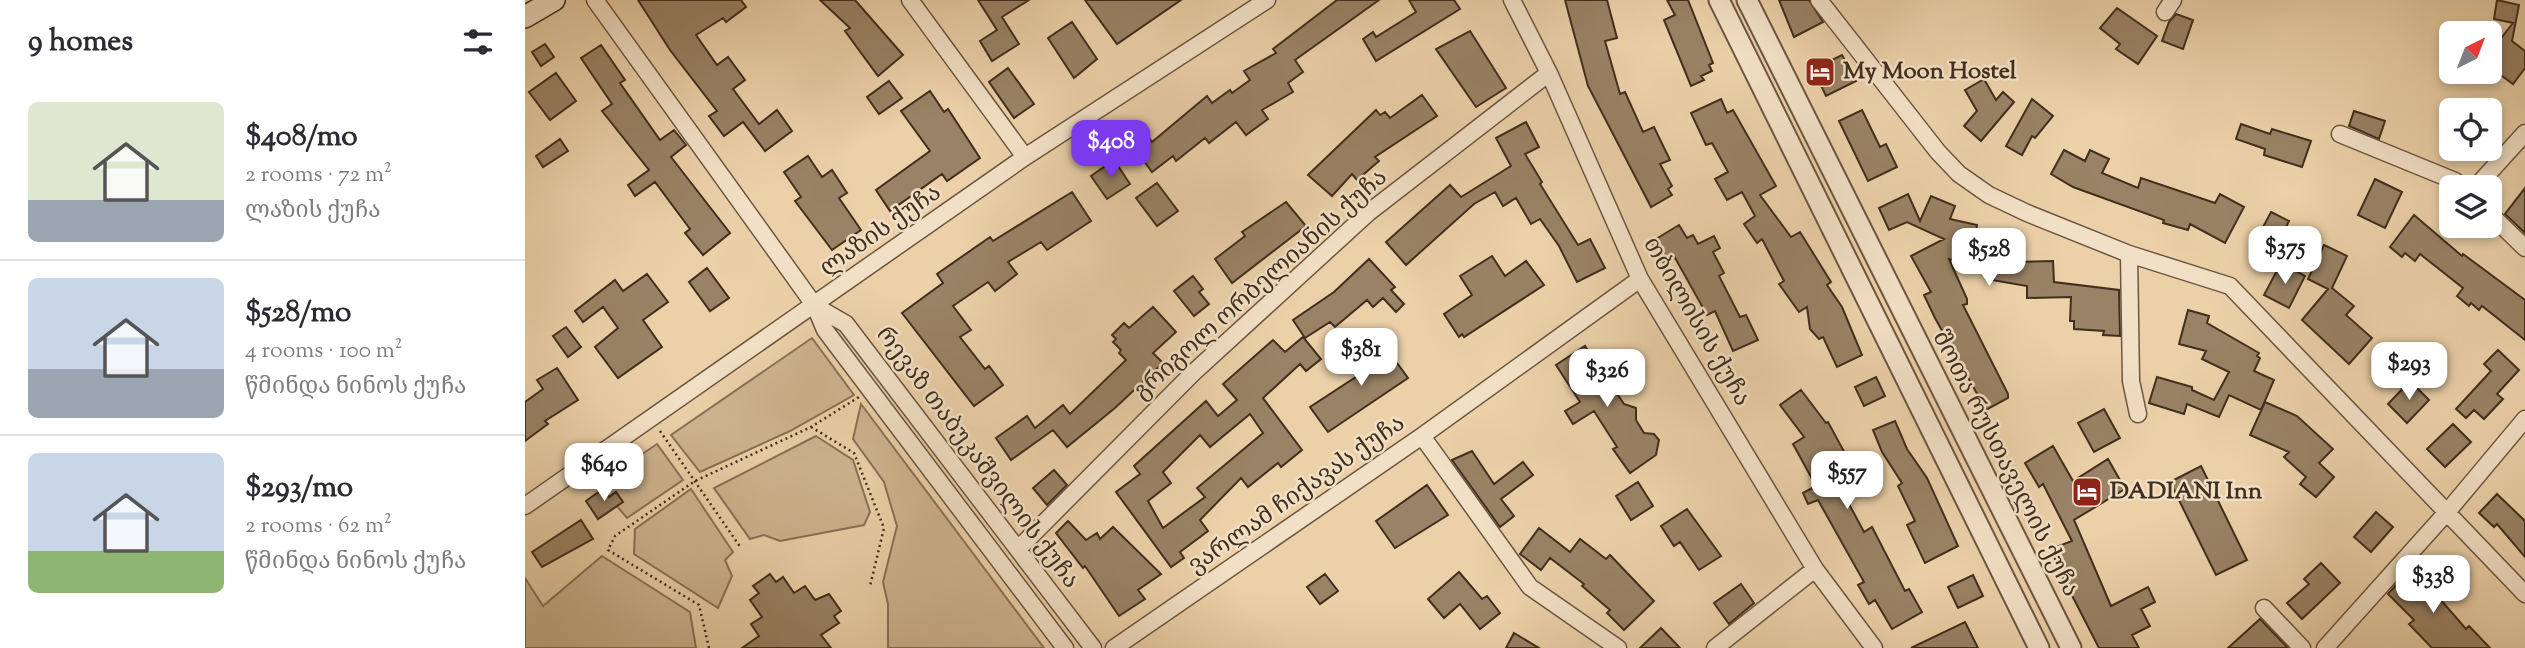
<!DOCTYPE html>
<meta charset="utf-8">
<style>
:root{--surface:#fff;--page:#f7f7f7;--text:#2b2b33;--muted:#7c7c81;--line:#e1e1e2;--accent:#7c3aed}
body{margin:0;font-family:"Sorts Mill Goudy","Noto Serif Georgian",serif;background:var(--page);color:var(--text);height:100vh;display:flex;flex-direction:column;font-size:26px;white-space:nowrap}
*{box-sizing:border-box;margin:0}
p{font-size:23px;color:var(--muted)}
.icon{flex:none;width:38px;height:38px;fill:none;stroke:currentColor;stroke-width:2;stroke-linecap:round;stroke-linejoin:round}
.map{position:relative;flex:1;overflow:hidden}
.panel{display:flex;flex-direction:column;background:var(--surface);width:525px}
.panel>*{flex:none}
.needle{width:46px;rotate:42deg}
.controls{position:absolute;left:1914px;top:21px;display:grid;gap:14px}
.controls a{display:grid;place-items:center;width:63px;height:63px;border-radius:10px;background:var(--surface);box-shadow:0 4px 10px #0003;font-size:35px}
.price{position:absolute;translate:-50% -60px;padding:0 16px;border-radius:14px;background:#fff;color:#222;font-size:23px;line-height:46px;filter:drop-shadow(0 2px 4px #0008)}
.price::after{content:'';position:absolute;left:50%;top:42px;width:21px;height:16px;margin-left:-10px;background:inherit;clip-path:polygon(0 0,100% 0,50% 100%)}
.price.selected{background:var(--accent);color:#fff}
ul{padding:0;list-style:none}
li{display:flex;align-items:center;gap:21px;height:175px;padding:0 28px}
li+li{border-top:2px solid var(--line)}
li span{display:grid;place-items:center;flex:none;width:196px;height:140px;border-radius:10px;color:#555}
li>.icon{margin-inline-start:auto}
span .icon{width:84px;height:84px;fill:#fffc;stroke-width:1}
li b{font-size:30px}
h2{display:flex;justify-content:space-between;align-items:center;height:84px;padding:0 28px;font-size:30px}
main{display:flex;flex:1;min-height:0}
.map>svg:first-child{display:block}
.green{fill:#ceb490;stroke:#887156;stroke-width:2}
.building{fill:#998265;stroke:#412e1d;stroke-width:2;fill-rule:evenodd}
.lines{fill:none;stroke-linecap:round;stroke-linejoin:round}
.minor-casing{stroke:#6c5640;stroke-width:19}
.tertiary-casing{stroke:#6c5640;stroke-width:23}
.secondary-casing{stroke:#412e1d;stroke-width:24}
.path{stroke:#412e1d;stroke-width:2.5;stroke-dasharray:2 3.5;stroke-linecap:butt}
.minor{stroke:#f2e0c6;stroke-width:16}
.tertiary{stroke:#f2e0c6;stroke-width:19}
.secondary{stroke:#f2e0c6;stroke-width:21}
.labels{text-anchor:middle;dominant-baseline:central;stroke-width:5;stroke-linejoin:round;paint-order:stroke}
.poi-label{font-size:24px;font-weight:bold;fill:#412e1d;stroke:#f2e0c6;text-anchor:start}
.street-label{font-size:24px;fill:#412e1d;stroke:#f2e0c6}
</style>
<main>
<section class="panel">
<h2>9 homes<svg class="icon" aria-label="filters" viewBox="0 0 24 24"><path d="M4 7h16M4 17h16"/><circle cx="9" cy="7" r="2"/><circle cx="15" cy="17" r="2"/></svg></h2>
<ul>
<li><span style="background:linear-gradient(#dfe7d0 70%,#9aa5b1 0)"><svg class="icon" aria-label="home" viewBox="0 0 24 24"><path d="M3 11l9-7 9 7M6 9v11h12V9"/></svg></span><div><b>$408/mo</b><p>2 rooms · 72 m²</p><p>ლაზის ქუჩა</p></div></li>
<li><span style="background:linear-gradient(#c9d6e8 65%,#9aa5b1 0)"><svg class="icon" aria-label="home" viewBox="0 0 24 24"><path d="M3 11l9-7 9 7M6 9v11h12V9"/></svg></span><div><b>$528/mo</b><p>4 rooms · 100 m²</p><p>წმინდა ნინოს ქუჩა</p></div></li>
<li><span style="background:linear-gradient(#c9d6e8 70%,#8fb573 0)"><svg class="icon" aria-label="home" viewBox="0 0 24 24"><path d="M3 11l9-7 9 7M6 9v11h12V9"/></svg></span><div><b>$293/mo</b><p>2 rooms · 62 m²</p><p>წმინდა ნინოს ქუჩა</p></div></li>
</ul>
</section>
<div class="map">
<svg width="2000" height="648" viewBox="0 0 2000 648">
<rect width="100%" height="100%" fill="#ebd0a8"/>
<filter id="stains"><feTurbulence type="fractalNoise" baseFrequency=".00286" numOctaves="4"/><feColorMatrix values="0 0 0 0 .2 0 0 0 0 .09 0 0 0 0 .02 0 0 0 .5 -.17"/></filter>
<radialGradient id="worn" r=".72"><stop offset=".6" stop-color="#630" stop-opacity="0"/><stop offset="1" stop-color="#630" stop-opacity=".3"/></radialGradient>
<!-- green -->
<path class="green" d="M287 338 329 395 265 431 175 472 146 435Z
M336 404 519 648H363V604L358 582 372 526 359 482 328 439Z
M291 436 328 460 345 512 339 525 255 541 239 535 225 539 189 488Z
M132 444 158 480 102 518 73 484Z
M166 489 208 552 200 560 207 576 193 608 109 554 110 529Z
M77 556 165 612 171 648H0V578L18 606Z"/>
<!-- building -->
<path class="building" d="M113 0H216L221 7 201 22 198 18 171 35 192 65 203 57 220 80 208 89 234 124 252 110 267 131 240 151 218 122 199 136 184 116 192 111 145 50Z
M295 0H330L378 55 353 76 320 31 325 28Z
M453 0H504L477 17 494 44 467 61 455 41 472 30Z
M560 0H656L592 44Z
M812 0H854L770 60 778 72 763 83 768 92 737 110 743 119 721 135 711 122 684 143 680 138 651 161 648 156 627 172 610 149 624 138 627 142 682 96 687 103 705 90 707 93 725 80 719 71 751 53 748 49Z
M884 0H929L935 9 851 61 838 39 848 32 851 37 891 12Z
M1040 0H1082L1092 38 1080 41 1095 94 1100 92 1118 132 1129 127 1145 160 1135 164 1147 186 1143 189 1147 195 1126 207 1063 86Z
M1142 0H1163L1188 63 1184 65 1187 71 1176 76 1179 80 1166 86 1139 20 1150 15Z
M1254 0H1284L1298 22 1269 37Z
M1972 0 1994 5 1987 41 2000 51V68L1988 84 1965 67V52L1988 23 1969 19Z
M1592 8 1632 36 1613 64 1591 49 1595 44 1575 28Z
M1651 14 1668 20 1658 49 1637 41 1644 22Z
M547 22 572 59 549 78 523 38Z
M945 31 981 88 951 107 911 49Z
M20 44 29 57 16 66 7 52Z
M76 45 100 80 95 83 135 140 149 130 161 145 146 157 205 233 178 255 160 233 165 229 130 182 110 196 103 185 124 170 77 111 87 104 56 58Z
M1317 55 1331 81 1301 96 1288 69Z
M483 68 509 104 489 118 464 82Z
M31 73 51 101 25 120 4 92Z
M1459 79 1471 100 1478 92 1489 102 1456 141 1439 126 1452 111 1440 90Z
M364 81 377 98 354 114 342 97Z
M405 91 419 112 423 109 455 158 422 181 417 174 365 211 351 190 405 151 376 111Z
M897 95 912 116 850 157 854 161 832 180 827 174 807 196 783 175 851 110 855 115 860 112 865 118Z
M1196 99 1202 113 1208 110 1251 186 1235 195 1266 237 1275 232 1306 282 1302 285 1317 307 1337 355 1312 367 1298 337 1294 339 1285 329 1282 307 1274 312 1254 284 1259 281 1237 239 1232 243 1219 224 1230 216 1217 192 1202 200 1190 179 1203 172 1187 143 1181 145 1166 113Z
M1507 99 1528 116 1510 138 1507 136 1497 155 1481 146Z
M1337 110 1355 147 1361 144 1372 167 1343 181 1314 121Z
M1829 111 1860 121 1854 139 1824 126Z
M1001 122 1014 147 1000 154 1017 182 1015 184 1053 245 1065 239 1080 268 1052 282 1034 246 1015 219 1006 224 991 198 978 206 970 192 949 204 881 265 861 242 925 185 936 197 986 166 971 138Z
M1716 124 1745 134 1747 129 1786 141 1777 167 1739 155 1740 149 1711 139Z
M35 139 43 151 18 167 11 156Z
M1539 150 1560 161 1565 150 1584 159 1577 173 1613 188 1616 178 1690 203 1695 194 1719 207 1700 243 1665 224 1663 230 1638 223 1639 220 1548 187 1526 174Z
M283 156 297 177 307 170 322 193 314 198 336 230 307 250 270 201 276 197 259 172Z
M589 160 605 184 582 199 566 176Z
M1850 179 1877 192 1860 228 1833 215Z
M632 183 653 211 632 226 611 198Z
M2000 188V233L1980 214Z
M547 192 566 221 522 250 516 242 483 262 492 274 470 291 463 282 428 306 446 330 435 337 460 369 464 366 478 385 449 406 377 313 418 283 412 274 465 237 468 241Z
M1383 194 1395 221 1406 196 1430 206 1425 219 1452 225 1450 237 1491 244 1488 262 1528 261 1529 282 1594 290 1595 336 1578 335 1579 331 1549 329V321H1545L1546 297 1502 298V286L1461 279 1463 267 1424 259 1442 299V304L1438 305 1483 394V398L1461 410 1410 318 1399 295 1406 292 1386 256 1419 239 1382 222 1364 230 1354 208Z
M761 202 781 226 707 283 690 259 720 236 717 232Z
M1746 212 1764 221 1755 239 1737 229Z
M1889 215 1937 256 1938 254 2000 300V340L1957 306 1954 310 1946 303 1944 306 1932 296 1938 288 1895 254 1890 261 1880 253 1877 257 1865 247Z
M1154 225 1162 238 1168 235 1173 244 1189 236 1195 248 1188 252 1199 273 1194 276 1215 317 1221 315 1233 340 1208 351 1190 311 1182 315 1149 256 1138 262 1126 242Z
M1799 245 1822 256 1807 288 1829 306 1821 315 1847 338 1824 364 1777 320 1803 289 1783 279Z
M967 256 980 276 1001 261 1019 285 939 337 937 334 934 337 919 314 947 295 935 276Z
M844 259 870 287 866 290 879 304 871 312 858 298 848 307 842 300 810 327 805 322 780 338 768 320 809 292Z
M1756 263 1780 276 1764 308 1739 295Z
M182 268 204 298 185 311 164 282Z
M122 274 143 302 118 320 137 347 93 378 70 347 93 328 78 307 58 322 50 311 90 280 98 291Z
M668 276 678 289 674 292 684 304 669 316 649 291Z
M628 307 651 332 628 353 638 363 590 408 542 447 528 430 486 460 471 438 502 416 510 428 538 405 545 414 601 360 594 353 596 350 588 342 591 339 587 335 599 323 604 328Z
M1663 310 1684 316 1682 323 1734 353 1732 356 1735 358 1729 371 1749 380 1736 410 1704 395 1694 417 1662 404 1659 414 1624 403 1632 377 1667 387V390L1689 400 1704 372 1677 359 1681 351 1654 344Z
M41 327 56 347 43 357 28 336Z
M778 337 796 359 781 371 775 364 738 398 777 450 756 467 753 463 723 487 716 478 675 520 683 531 655 552 659 558 646 567 591 492 615 474 609 466 681 401 693 416 712 400 698 384 748 340 760 352ZM725 414 738 433 672 488 680 497 638 528 623 501 646 483 638 472 675 435 685 447Z
M856 341 883 378 803 432 785 407 843 369 834 357Z
M1060 346 1099 404 1111 408V420L1119 433 1129 434 1134 440 1131 455 1105 473 1088 449 1092 447 1069 411 1048 424 1040 411 1055 402 1031 365Z
M1897 349 1920 363 1911 378 1889 365Z
M1973 350 1994 370 1972 394 1978 399 1959 419 1949 410 1941 418 1931 409 1966 371 1959 364Z
M32 368 53 400 20 421 23 424 0 441V402L18 389 12 380Z
M1351 377 1360 396 1339 406 1330 387Z
M1885 381 1904 400 1882 423 1863 404Z
M1276 390 1301 423 1303 422 1329 470 1338 465 1343 477 1316 489 1339 532 1347 527 1380 591 1384 589 1397 612 1367 629 1350 600 1344 604 1333 585 1339 582 1293 500 1283 504 1278 493 1291 486 1268 444 1279 437 1255 405Z
M1740 402 1772 416 1808 449 1794 463 1809 477 1791 497 1775 484 1781 477 1759 457 1764 452 1725 435Z
M1579 409 1595 438 1569 452 1553 423Z
M1370 421 1382 449 1402 478 1433 546 1400 563 1382 525 1390 521 1373 486 1377 483 1357 452 1348 430Z
M1928 424 1946 442 1920 467 1902 449Z
M1528 446 1548 481 1583 459 1600 489 1549 520 1586 606 1623 587 1630 602 1616 609 1625 626 1607 635 1614 648H1574L1537 576 1526 549 1547 541 1518 484 1514 487 1500 463Z
M947 451 969 484 998 462 1008 475 976 499 989 516 975 527 927 460Z
M1676 466 1722 560 1691 575 1645 482Z
M529 470 542 485 522 505 508 488Z
M1113 482 1128 506 1106 520 1091 496Z
M902 485 923 515 870 548 851 521Z
M78 489 84 497 91 492 98 502 73 519 61 501Z
M1972 494 2000 521V557L1972 524 1969 527 1954 513Z
M1162 509 1196 556 1174 570 1155 542 1149 546 1136 526Z
M1851 512 1868 527 1846 552 1829 537Z
M56 520 68 539 17 567 7 552Z
M543 521 561 540 572 533 575 539 588 527 636 574 613 590 620 599 594 616 560 566 558 568 531 533Z
M1014 528 1045 552 1055 539 1081 559 1085 555 1129 601 1099 630 1082 613 1085 610 1057 586 1059 584 1025 558 1016 570 995 554Z
M1796 563 1815 583 1777 619 1762 603 1784 584 1779 579Z
M1887 567 1941 629 1944 626 1965 648H1907L1884 624 1889 620 1863 594Z
M934 572 957 599 962 596 975 613 955 629 935 604 919 618 903 599Z
M245 574 251 582 258 577 269 593 280 586 290 600 304 594 316 611 309 616 314 623 296 635 306 648H217L234 636 226 624 237 617 225 600 234 593 228 586Z
M800 574 813 591 795 604 782 587Z
M1448 575 1458 596 1433 608 1423 587Z
M1216 584 1229 603 1204 624 1189 603Z
M1735 619 1763 648H1703Z
M1440 622 1453 648H1386Z
M1136 628 1155 648H1115Z
M989 633 1014 648H981Z"/>
<g class="lines">
<!-- minor casing -->
<g class="minor-casing">
<path id="minor" d="M70 0 290 306 300 330 540 648
M385 0 500 157
M987 0 1024 73 1115 279 1290 569 1349 648
M1294 0 1413 152 1434 174 1464 195 1502 213 1604 254 1705 286 2000 594
M1640 12 1648 0
M1815 134 1930 181 1937 187
M1951 187 2000 133
M1965 214 2000 248
M1604 254 1606 381 1613 414
M290 306 321 324 568 648
M897 436 1005 587 1093 648
M0 506 500 157 742 0
M493 549 668 373 843 213 1024 73
M1739 608 1777 648
M589 648 897 436 1115 279
M1190 648 1290 569
M1800 648 1923 511 2000 419"/>
</g>
<!-- tertiary casing -->
<g class="tertiary-casing">
<path id="tertiary" d="M1194 0 1514 648
M1222 0 1546 648"/>
</g>
<!-- secondary casing -->
<g class="secondary-casing">
<path id="secondary" d="M0 17 29 0"/>
</g>
<!-- path -->
<path class="path" d="M286 427 329 453 359 528 345 586
M135 431 216 548
M184 648 174 605 83 550 90 536 170 481 286 427 334 397"/>
<!-- minor -->
<use href="#minor" class="minor"/>
<!-- tertiary -->
<use href="#tertiary" class="tertiary"/>
<!-- secondary -->
<use href="#secondary" class="secondary"/>
</g>
<!-- icons -->
<defs>
<g id="hotel-square" transform="scale(1.575)"><rect x="-9" y="-9" width="18" height="18" rx="4" fill="#8f2418" stroke="#f2e0c6"/><path d="M-6-4.5h1.5V1H6V5H4.5V3h-9V5H-6ZM-4 0a1.8 1.8 0 1 1 3.6 0ZM.5 0V-2.5h3Q6-2.5 6 0Z" fill="#fff"/></g>
</defs>
<g fill-rule="evenodd">
<use href="#hotel-square" x="1295" y="72"/>
<use href="#hotel-square" x="1562" y="492"/>
</g>
<g class="labels">
<!-- poi labels -->
<g class="poi-label">
<text x="1318" y="72">My Moon Hostel</text>
<text x="1585" y="492">DADIANI Inn</text>
</g>
<!-- street labels -->
<g class="street-label">
<text transform="translate(356 231) rotate(-35)">ლაზის ქუჩა</text>
<text transform="translate(736 285) rotate(-42)">გრიგოლ ორბელიანის ქუჩა</text>
<text transform="translate(1171 322) rotate(60)">თბილისის ქუჩა</text>
<text transform="translate(452 458) rotate(53)">რევაზ თაბუკაშვილის ქუჩა</text>
<text transform="translate(1480 464) rotate(63)">შოთა რუსთაველის ქუჩა</text>
<text transform="translate(772 495) rotate(-35)">ვარლამ ჩიქავას ქუჩა</text>
</g>
</g>
<rect width="100%" height="100%" filter="url(#stains)"/>
<rect width="100%" height="100%" fill="url(#worn)"/>
</svg>
<div class="controls">
<a><svg class="needle" viewBox="-14 -14 28 28"><path d="M0-13l5 13h-10z" fill="#e53935"/><path d="M0 13l5-13h-10z" fill="#7c7c81"/></svg></a>
<a><svg class="icon" aria-label="locate" viewBox="0 0 24 24"><circle cx="12" cy="12" r="6"/><path d="M12 2v4M12 18v4M2 12h4M18 12h4"/></svg></a>
<a><svg class="icon" aria-label="layers" viewBox="0 0 24 24"><path d="M12 4l9 5-9 5-9-5zM3 14l9 5 9-5"/></svg></a>
</div>
<b class="price selected" style="left:586px;top:180px">$408</b>
<b class="price" style="left:1760px;top:286px">$375</b>
<b class="price" style="left:1464px;top:288px">$528</b>
<b class="price" style="left:836px;top:388px">$381</b>
<b class="price" style="left:1884px;top:402px">$293</b>
<b class="price" style="left:1082px;top:409px">$326</b>
<b class="price" style="left:79px;top:503px">$640</b>
<b class="price" style="left:1322px;top:511px">$557</b>
<b class="price" style="left:1908px;top:615px">$338</b>
</div>
</main>
